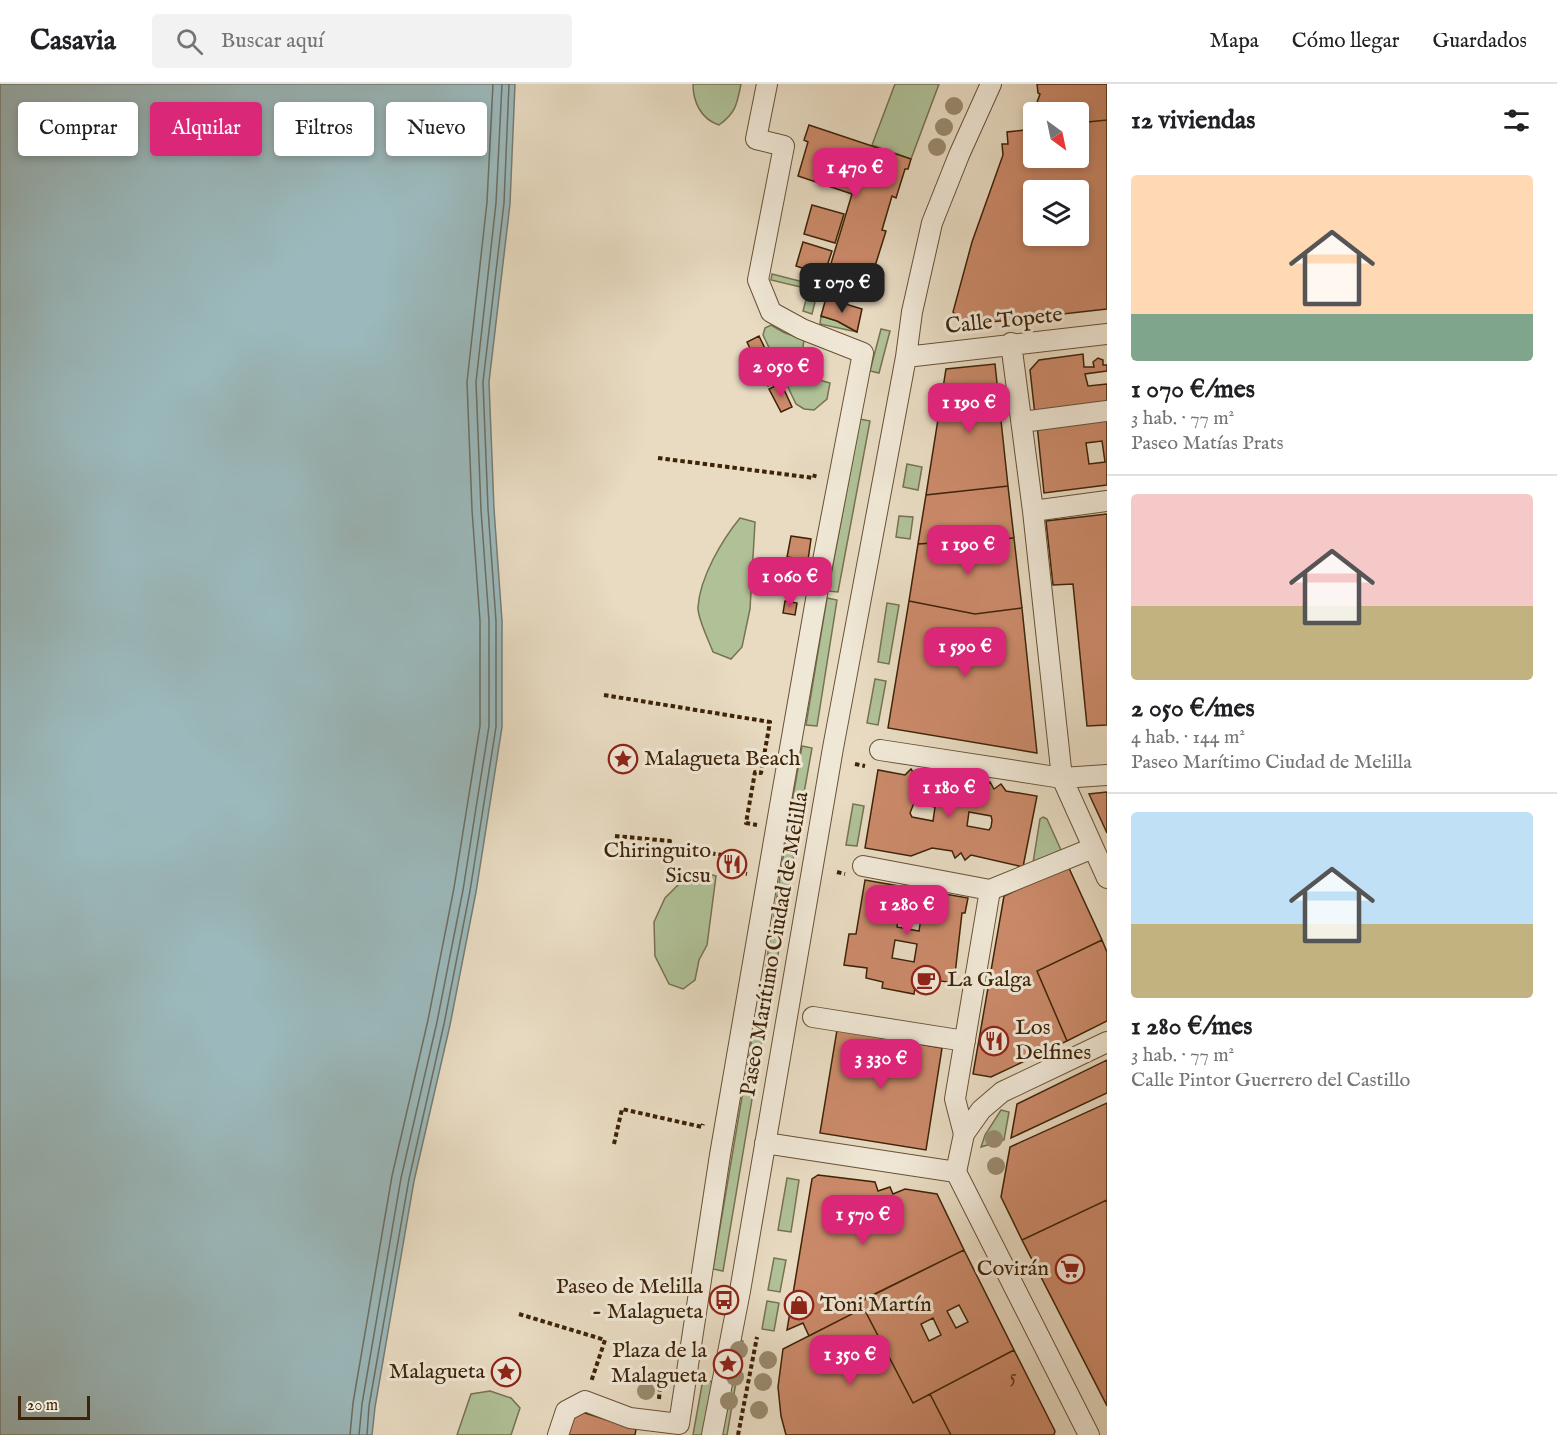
<!DOCTYPE html>
<html lang="es">
<meta charset="utf-8">
<style>
:root{--surface:#fff;--page:#f2f2f2;--text:#202124;--muted:#757577;--line:#e0e0e0;--accent:#db2777}
body{margin:0;font-family:"IM FELL English",serif;background:var(--page);color:var(--text);height:100vh;display:flex;flex-direction:column;font-size:22px;white-space:nowrap}
*{box-sizing:border-box;margin:0}
p{font-size:20px;color:var(--muted)}
.icon{flex:none;width:33px;height:33px;fill:none;stroke:currentColor;stroke-width:2;stroke-linecap:round;stroke-linejoin:round}
.map{position:relative;flex:1;overflow:hidden}
.side{display:flex;flex-direction:column;background:var(--surface);width:450px}
.side>*{flex:none}
.banner{position:absolute;left:18px;top:18px;width:570px;height:54px;display:flex;gap:12px}
.needle{width:39px;rotate:147deg}
.controls{position:absolute;left:1023px;top:18px;display:grid;gap:12px}
.controls a{display:grid;place-items:center;width:66px;height:66px;border-radius:6px;background:var(--surface);box-shadow:0 3px 9px #0003;font-size:30px}
.scale{position:absolute;left:18px;bottom:15px;width:72px;box-sizing:border-box;padding-left:6px;border:3px solid #3e2307;border-top:0;font-size:16px;line-height:21px;white-space:nowrap;color:#3e2307;-webkit-text-stroke:4px #f0e8d7;paint-order:stroke}
.price{position:absolute;translate:-50% -51px;padding:0 14px;border-radius:12px;background:var(--accent);color:#fff;font-size:20px;line-height:39px;filter:drop-shadow(0 2px 3px #0008)}
.price::after{content:'';position:absolute;left:50%;top:36px;width:18px;height:14px;margin-left:-9px;background:inherit;clip-path:polygon(0 0,100% 0,50% 100%)}
.price.current{background:#222;color:#fff}
ul{padding:0;list-style:none}
li{display:grid;align-content:center;gap:12px;height:318px;padding:0 24px}
li+li{border-top:2px solid var(--line)}
li span{display:grid;place-items:center;height:186px;border-radius:6px;color:#555}
li>.icon{margin-inline-start:auto}
span .icon{width:108px;height:108px;fill:#fffc;stroke-width:1}
li b{font-size:26px}
h2{display:flex;justify-content:space-between;align-items:center;height:72px;padding:0 24px;font-size:26px}
.tag{padding:0 21px;border-radius:6px;background:var(--surface);box-shadow:0 3px 9px #0003;font-size:21px;line-height:54px}
.tag.current{background:var(--accent);color:#fff}
header{display:flex;align-items:center;gap:36px;box-sizing:border-box;height:84px;padding:0 30px;background:var(--surface);border-bottom:2px solid var(--line)}
header strong{font-size:28px}
nav{display:flex;gap:33px;margin-inline-start:auto;font-size:21px}
.search{width:420px;height:54px;background:var(--page);display:flex;align-items:center;gap:15px;box-sizing:border-box;padding:0 21px;border-radius:6px;color:var(--muted);font-size:22px}
main{display:flex;flex:1;min-height:0}
.map>svg:first-child{display:block}
.green{fill:#b0c198;stroke:#777250;stroke-width:1.5}
.water{fill:#9bb9bc;stroke:#767d74;stroke-width:1.5}
.lines{fill:none;stroke-linecap:round;stroke-linejoin:round}
.shore{stroke:#6c6e62;stroke-width:1.5}
.building{fill:#cb8a6a;stroke:#3e2307;stroke-width:1.5;fill-rule:evenodd}
.street-casing{stroke:#685136;stroke-width:22}
.path{stroke:#3e2307;stroke-width:4;stroke-dasharray:4.5 3;stroke-linecap:butt}
.street{stroke:#f0e8d7;stroke-width:20}
.tree{fill:#9a8b6f}
.labels{text-anchor:middle;dominant-baseline:central;stroke-width:6;stroke-linejoin:round;paint-order:stroke}
.number-label{font-size:20px;fill:#613d20}
.street-label{font-size:22px;fill:#3e2307;stroke:#f0e8d7}
.poi-label{font-size:22px;fill:#3e2307;stroke:#f0e8d7;text-anchor:end}
</style>
<header>
<strong>Casavia</strong>
<div class="search"><svg class="icon" aria-label="search" viewBox="0 0 24 24"><circle cx="10" cy="10" r="6"/><path d="M15 15l6 6"/></svg>Buscar aquí</div>
<nav><a>Mapa</a><a>Cómo llegar</a><a>Guardados</a></nav>
</header>
<main>
<div class="map">
<svg width="1107" height="1351" viewBox="0 0 1107 1351">
<rect width="100%" height="100%" fill="#e8dbc2"/>
<filter id="stains"><feTurbulence type="fractalNoise" baseFrequency=".00333" numOctaves="4"/><feColorMatrix values="0 0 0 0 .2 0 0 0 0 .09 0 0 0 0 .02 0 0 0 .5 -.17"/></filter>
<radialGradient id="worn" r=".72"><stop offset=".6" stop-color="#630" stop-opacity="0"/><stop offset="1" stop-color="#630" stop-opacity=".3"/></radialGradient>
<!-- green -->
<path class="green" d="M693 0H741C737 20 736 29 719 41 701 35 693 18 693 0Z
M895 0H939L911 75 872 61Z
M772 190 819 202 812 230 803 227 809 205 771 196Z
M821 232 837 237 857 248 820 240Z
M771 241 783 248 804 256 799 290 830 299 827 315 814 326 804 325 796 320 763 251 765 244Z
M881 245 890 247 879 289 870 287Z
M860 335 870 337 838 508 828 507Z
M907 380 922 383 918 406 903 403Z
M899 432 913 433 910 455 896 453Z
M740 434 755 438 750 525 742 563 731 575 713 568C709 557 697 533 698 523 700 493 722 456 740 434Z
M827 514 837 516 817 642 806 641Z
M887 519 899 521 889 580 878 578Z
M875 595 886 597 878 641 867 639Z
M802 662 812 664 799 737 789 735Z
M853 720 864 722 857 762 846 761Z
M1043 733 1047 735 1061 766 1060 770 1033 779 1040 735Z
M788 743 798 745 768 933 758 931Z
M697 786 716 792 707 861 699 876 695 896 683 905 669 900 655 872 654 838 665 814 685 794Z
M753 948 763 950 723 1187 713 1185Z
M1001 1026 1009 1028 1004 1056 981 1063 985 1051Z
M787 1094 799 1096 791 1148 778 1146Z
M774 1174 786 1176 780 1208 768 1206Z
M767 1217 779 1219 774 1247 762 1245Z
M737 1256 743 1257 727 1351H721Z
M703 1295 715 1299 703 1351H693Z
M490 1307 511 1314 520 1324 511 1351H457L471 1310Z"/>
<!-- water -->
<path class="water" d="M0 0H515L510 120 489 298 494 425 502 537V643L476 808 450 941 414 1097 375 1323 372 1351H0Z"/>
<g class="lines">
<!-- shore -->
<path class="shore" d="M350 1351 353 1319 392 1092 428 936 454 804 480 642V537L472 426 467 298 487 118 493 0
M359 1351 362 1320 401 1094 437 938 463 806 489 642V537L481 426 476 298 496 119 502 0
M367 1351 369 1322 409 1095 444 940 470 807 496 643V537L488 425 483 298 504 119 509 0"/>
</g>
<!-- building -->
<path class="building" d="M1037 0H1107V36L1078 39V28H1034V45L1027 46 1040 10 1038 9Z
M1107 36V225L964 241 953 228 972 158 1003 71 1002 60H1008L1007 48 1034 45V74H1078V39ZM1034 106H1078V152H1034Z
M809 41 911 75 908 85H905L896 114 892 112 882 146 886 147 866 211 826 196 852 110 798 92 808 58 804 56Z
M812 121 844 130 835 159 804 150Z
M803 158 832 167 824 191 796 182Z
M826 214 862 225 857 248 837 237 821 232Z
M759 252 771 277 759 283 747 258Z
M1083 270 1084 283H1094L1093 278 1098 274 1103 276V281H1107V287L1085 290 1088 302 1107 300V321L1035 331 1030 286 1039 276Z
M995 280 1008 402 926 411 946 285Z
M772 281 780 296 768 302 761 287Z
M781 299 792 323 781 328 769 305Z
M1107 332V401L1044 409 1037 341ZM1102 357 1105 378 1089 380 1086 359Z
M1008 402 1014 454 918 460 926 411Z
M1107 430V641L1087 642 1073 500 1053 501 1046 437Z
M791 452 811 455 808 476 787 473Z
M1014 454 1022 524 975 530 909 517 918 460Z
M785 517 797 519 795 531 783 529Z
M909 517 975 530 1022 524 1037 669 888 644Z
M911 685 916 693 983 704 990 698 994 705 1001 700 1006 707 1037 712 1023 783 971 771 965 776 961 769 955 774 952 767 932 764 911 772 865 764 878 686 905 691ZM914 719 935 723 933 737 912 733 910 729ZM969 728 991 732 992 736 991 743 989 746 967 742Z
M1107 708V749L1089 710Z
M1068 782 1102 856 1037 887 1067 957 991 993 973 990 1004 812Z
M865 796 968 814 965 829H962L954 899 934 896 932 905 915 903 914 910 882 904 883 898 866 894 867 884 844 881 849 850H856ZM900 825 922 828 919 847 897 843ZM895 856 917 860 914 878 892 874Z
M1102 856 1107 868V937L1067 957 1037 887Z
M837 946 942 964 926 1066 820 1049Z
M1107 976V1009L1011 1054 1017 1020Z
M1107 1019V1116L1022 1156 1001 1113 1010 1063Z
M818 1091 875 1098 878 1107 890 1103 893 1110 905 1105 937 1110 964 1166 849 1223 852 1230 809 1252 803 1239 787 1246 812 1095Z
M1107 1116V1322L1022 1156Z
M964 1166 1014 1266 913 1319 860 1217ZM959 1221 968 1238 956 1244 947 1227ZM933 1234 941 1251 929 1257 921 1240Z
M860 1217 913 1319 930 1310 951 1351H786L781 1332 778 1303 783 1265 852 1230 849 1223Z
M1014 1266 1055 1347 1054 1351H951L930 1310Z
M582 1328 636 1345 635 1351H568L574 1332Z"/>
<g class="lines">
<!-- street casing -->
<g class="street-casing">
<path id="street" d="M1011 259 1033 427 1062 694 1107 794
M906 273 1107 250
M1022 338 1107 327
M1033 427 1107 417
M880 666 1062 694 1107 691
M863 782 990 806 1093 764
M990 806 955 1015 964 1050 956 1088 1089 1351
M813 933 965 957
M964 1050 981 1026 1002 1008 1107 958
M765 1059 956 1088
M558 1351 566 1327 585 1317 630 1334 679 1340 720 1071 781 716 821 487 863 269 802 245 771 228 758 196 784 62 756 55 767 0
M712 1351 740 1207 833 664 906 273 912 228 932 139 959 71 991 0"/>
</g>
<!-- path -->
<path class="path" d="M658 374 814 394 815 390
M797 503 794 498V491L799 487
M604 611 770 638 761 689 755 688 746 739 757 741
M855 680 865 682
M615 752 670 757 668 763 743 774 741 789 747 790
M837 788 845 790
M614 1060 622 1025 702 1043 703 1040
M519 1230 605 1256 591 1298
M659 1315 660 1303
M738 1351 757 1253"/>
<!-- street -->
<use href="#street" class="street"/>
</g>
<!-- trees -->
<g class="tree">
<circle cx="954" cy="22" r="9"/>
<circle cx="944" cy="43" r="9"/>
<circle cx="937" cy="63" r="9"/>
<circle cx="994" cy="1055" r="9"/>
<circle cx="996" cy="1082" r="9"/>
<circle cx="739" cy="1266" r="9"/>
<circle cx="768" cy="1276" r="9"/>
<circle cx="735" cy="1293" r="9"/>
<circle cx="763" cy="1298" r="9"/>
<circle cx="646" cy="1307" r="9"/>
<circle cx="729" cy="1317" r="9"/>
<circle cx="759" cy="1326" r="9"/>
</g>
<!-- icons -->
<defs>
<g id="sight-ring" transform="scale(1.5)"><circle r="9.5" fill="#f0e8d7" stroke="#8f2418" stroke-width="1.5"/><path d="M0-6L1.8-2.2L6-1.7L2.9 1.2L3.7 5.4L0 3.3L-3.7 5.4L-2.9 1.2L-6-1.7L-1.8-2.2Z" fill="#8f2418"/></g>
<g id="restaurant-ring" transform="scale(1.5)"><circle r="9.5" fill="#f0e8d7" stroke="#8f2418" stroke-width="1.5"/><path d="M-5-6h1v4h1v-4h1v4h1v-4h1v5L-1.5 .5V6h-2V.5L-5-1ZM5-6V6H3V1.5H1.5Q1.5-4 5-6Z" fill="#8f2418"/></g>
<g id="cafe-ring" transform="scale(1.5)"><circle r="9.5" fill="#f0e8d7" stroke="#8f2418" stroke-width="1.5"/><path d="M-5.5-4.5H6V0H3Q3 3.5 0 3.5H-2.5Q-5.5 3.5-5.5 0ZM3-3.2v2h1.7v-2ZM-6 4.5H4V6H-6Z" fill="#8f2418"/></g>
<g id="supermarket-ring" transform="scale(1.5)"><circle r="9.5" fill="#f0e8d7" stroke="#8f2418" stroke-width="1.5"/><path d="M-6-5.5h2.5l.6 2H6L4.5 2H-2.5L-4.4-4H-6ZM-1.5 3.2a1.3 1.3 0 1 0 .1 0ZM3 3.2a1.3 1.3 0 1 0 .1 0Z" fill="#8f2418"/></g>
<g id="bus-ring" transform="scale(1.5)"><circle r="9.5" fill="#f0e8d7" stroke="#8f2418" stroke-width="1.5"/><path d="M-5-6H5V4H4V6H2V4H-2V6H-4V4H-5ZM-3.5-4V0h7V-4ZM-3.5 1.2v1.5H-2V1.2ZM2 1.2v1.5H3.5V1.2Z" fill="#8f2418"/></g>
<g id="shop-ring" transform="scale(1.5)"><circle r="9.5" fill="#f0e8d7" stroke="#8f2418" stroke-width="1.5"/><path d="M-5-2.5h2.3a2.7 3.5 0 0 1 5.4 0H5L5.5 6h-11ZM-1.5-2.5h3a1.5 2.3 0 0 0-3 0Z" fill="#8f2418"/></g>
</defs>
<g fill-rule="evenodd">
<use href="#sight-ring" x="623" y="675"/>
<use href="#restaurant-ring" x="732" y="780"/>
<use href="#cafe-ring" x="926" y="896"/>
<use href="#restaurant-ring" x="994" y="957"/>
<use href="#supermarket-ring" x="1070" y="1185"/>
<use href="#bus-ring" x="724" y="1216"/>
<use href="#shop-ring" x="799" y="1221"/>
<use href="#sight-ring" x="728" y="1280"/>
<use href="#sight-ring" x="506" y="1288"/>
</g>
<g class="labels">
<!-- number labels -->
<g class="number-label">
<text x="1013" y="1292">5</text>
</g>
<!-- street labels -->
<g class="street-label">
<text transform="translate(1004 237) rotate(-6)">Calle Topete</text>
<text transform="translate(775 860) rotate(-80)">Paseo Marítimo Ciudad de Melilla</text>
</g>
<!-- poi labels -->
<g class="poi-label">
<text x="644" y="675" text-anchor="start">Malagueta Beach</text>
<text x="711" y="767">Chiringuito<tspan x="711" dy="25">Sicsu</tspan></text>
<text x="947" y="896" text-anchor="start">La Galga</text>
<text x="1015" y="944" text-anchor="start">Los<tspan x="1015" dy="25">Delfines</tspan></text>
<text x="1049" y="1185">Covirán</text>
<text x="703" y="1203">Paseo de Melilla<tspan x="703" dy="25">- Malagueta</tspan></text>
<text x="820" y="1221" text-anchor="start">Toni Martín</text>
<text x="707" y="1267">Plaza de la<tspan x="707" dy="25">Malagueta</tspan></text>
<text x="485" y="1288">Malagueta</text>
</g>
</g>
<rect width="100%" height="100%" filter="url(#stains)"/>
<rect width="100%" height="100%" fill="url(#worn)"/>
</svg>
<div class="controls">
<a><svg class="needle" viewBox="-14 -14 28 28"><path d="M0-13l5 13h-10z" fill="#e53935"/><path d="M0 13l5-13h-10z" fill="#757577"/></svg></a>
<a><svg class="icon" aria-label="layers" viewBox="0 0 24 24"><path d="M12 4l9 5-9 5-9-5zM3 14l9 5 9-5"/></svg></a>
</div>
<div class="scale">20 m</div>
<b class="price" style="left:855px;top:115px">1 470 €</b>
<b class="price current" style="left:842px;top:230px">1 070 €</b>
<b class="price" style="left:781px;top:314px">2 050 €</b>
<b class="price" style="left:969px;top:350px">1 190 €</b>
<b class="price" style="left:968px;top:492px">1 190 €</b>
<b class="price" style="left:790px;top:524px">1 060 €</b>
<b class="price" style="left:965px;top:594px">1 590 €</b>
<b class="price" style="left:949px;top:735px">1 180 €</b>
<b class="price" style="left:907px;top:852px">1 280 €</b>
<b class="price" style="left:881px;top:1006px">3 330 €</b>
<b class="price" style="left:863px;top:1162px">1 570 €</b>
<b class="price" style="left:850px;top:1302px">1 350 €</b>
<div class="banner">
<a class="tag">Comprar</a>
<a class="tag current">Alquilar</a>
<a class="tag">Filtros</a>
<a class="tag">Nuevo</a>
</div>
</div>
<section class="side">
<h2>12 viviendas<svg class="icon" aria-label="filters" viewBox="0 0 24 24"><path d="M4 7h16M4 17h16"/><circle cx="9" cy="7" r="2"/><circle cx="15" cy="17" r="2"/></svg></h2>
<ul>
<li><span style="background:linear-gradient(#ffd9b3 75%,#7fa58c 0)"><svg class="icon" aria-label="home" viewBox="0 0 24 24"><path d="M3 11l9-7 9 7M6 9v11h12V9"/></svg></span><div><b>1 070 €/mes</b><p>3 hab. · 77 m²</p><p>Paseo Matías Prats</p></div></li>
<li><span style="background:linear-gradient(#f6c9c9 60%,#c2b280 0)"><svg class="icon" aria-label="home" viewBox="0 0 24 24"><path d="M3 11l9-7 9 7M6 9v11h12V9"/></svg></span><div><b>2 050 €/mes</b><p>4 hab. · 144 m²</p><p>Paseo Marítimo Ciudad de Melilla</p></div></li>
<li><span style="background:linear-gradient(#bfe0f5 60%,#c2b280 0)"><svg class="icon" aria-label="home" viewBox="0 0 24 24"><path d="M3 11l9-7 9 7M6 9v11h12V9"/></svg></span><div><b>1 280 €/mes</b><p>3 hab. · 77 m²</p><p>Calle Pintor Guerrero del Castillo</p></div></li>
</ul>
</section>
</main>
